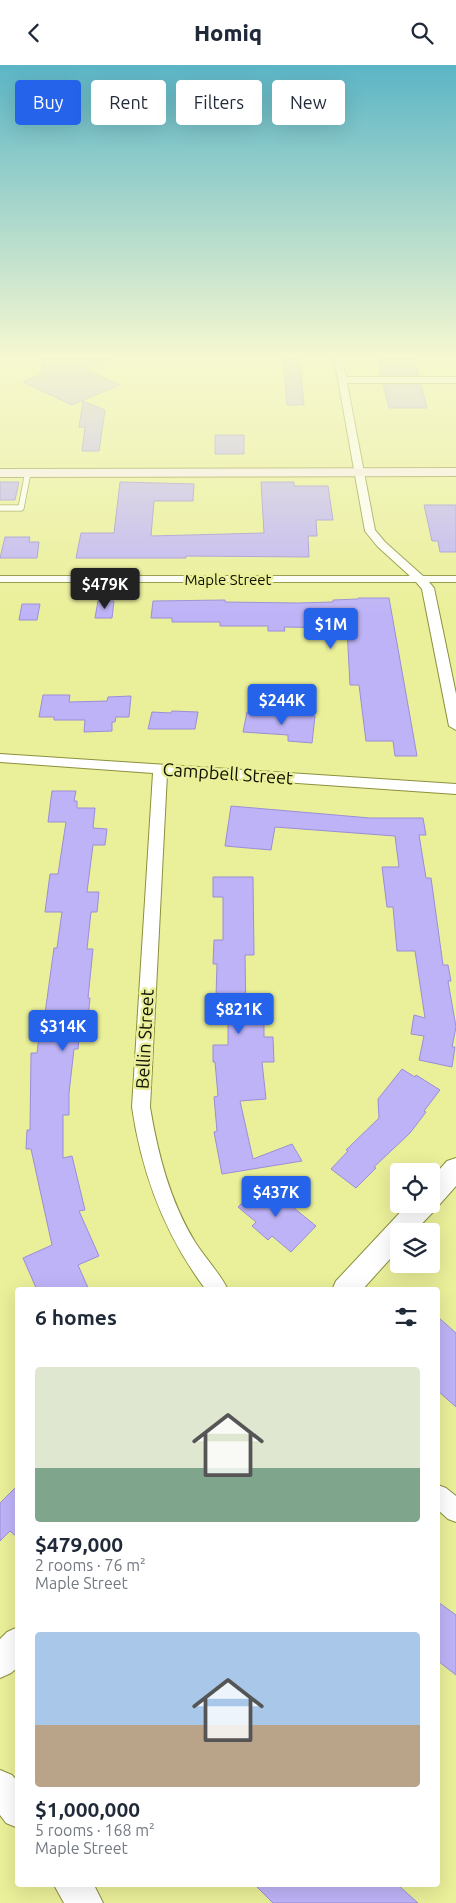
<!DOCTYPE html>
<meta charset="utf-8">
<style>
:root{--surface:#fff;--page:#f2f2f3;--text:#1f2937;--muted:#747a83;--accent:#2563eb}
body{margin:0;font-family:Ubuntu,sans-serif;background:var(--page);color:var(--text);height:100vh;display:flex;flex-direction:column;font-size:19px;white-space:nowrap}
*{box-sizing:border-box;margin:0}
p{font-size:16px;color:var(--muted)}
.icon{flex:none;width:28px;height:28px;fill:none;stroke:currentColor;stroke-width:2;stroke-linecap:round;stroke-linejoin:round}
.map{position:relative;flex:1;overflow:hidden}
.details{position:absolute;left:15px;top:1222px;width:425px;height:600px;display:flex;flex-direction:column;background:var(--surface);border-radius:5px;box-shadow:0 5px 20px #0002}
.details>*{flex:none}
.guide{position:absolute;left:15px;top:15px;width:426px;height:45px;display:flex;gap:10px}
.tools{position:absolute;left:390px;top:1098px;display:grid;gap:10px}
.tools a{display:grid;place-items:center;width:50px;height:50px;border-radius:5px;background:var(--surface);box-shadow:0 5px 20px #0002;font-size:25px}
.price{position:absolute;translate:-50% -42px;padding:0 11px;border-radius:5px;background:var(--accent);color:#fff;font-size:16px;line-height:32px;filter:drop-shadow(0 1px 2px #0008)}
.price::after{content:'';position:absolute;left:50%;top:30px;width:15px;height:11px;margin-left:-8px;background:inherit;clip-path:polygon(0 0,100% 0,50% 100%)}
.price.current{background:#222;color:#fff}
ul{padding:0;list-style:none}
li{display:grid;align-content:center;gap:10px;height:265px;padding:0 20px}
li span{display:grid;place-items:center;height:155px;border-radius:5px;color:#555}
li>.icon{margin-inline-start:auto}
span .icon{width:90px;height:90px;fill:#fffc;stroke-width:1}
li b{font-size:21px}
h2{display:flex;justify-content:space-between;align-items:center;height:60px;padding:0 20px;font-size:21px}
.chip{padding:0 18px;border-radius:5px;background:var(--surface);box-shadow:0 5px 20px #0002;font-size:18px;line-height:45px}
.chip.current{background:var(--accent);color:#fff}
header{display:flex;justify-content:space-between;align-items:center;height:65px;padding:0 20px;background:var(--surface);font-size:22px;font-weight:800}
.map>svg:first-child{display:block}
.building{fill:#beb3f7;stroke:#9b8ed8}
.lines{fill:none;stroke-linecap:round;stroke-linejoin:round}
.service-casing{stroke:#8c903c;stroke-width:7}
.minor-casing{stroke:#8c903c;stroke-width:2}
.tertiary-casing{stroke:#8c903c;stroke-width:2}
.secondary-casing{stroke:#8c903c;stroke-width:2}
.service{stroke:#fff;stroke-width:5.5}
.minor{fill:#fff;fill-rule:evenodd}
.tertiary{fill:#fff;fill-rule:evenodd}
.secondary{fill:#fceef4;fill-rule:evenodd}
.labels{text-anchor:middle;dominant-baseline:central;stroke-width:5;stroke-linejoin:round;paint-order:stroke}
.far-street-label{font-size:15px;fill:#0f1000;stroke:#eaef99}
.street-label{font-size:18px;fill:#0f1000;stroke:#eaef99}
</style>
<header><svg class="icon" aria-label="back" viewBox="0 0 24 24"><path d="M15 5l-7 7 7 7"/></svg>Homiq<svg class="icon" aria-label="search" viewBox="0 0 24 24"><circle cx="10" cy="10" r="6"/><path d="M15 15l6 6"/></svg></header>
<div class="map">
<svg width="456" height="1838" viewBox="0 0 456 1838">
<rect width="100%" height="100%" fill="#eaef99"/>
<!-- building -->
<path class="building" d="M43 292H114L86 304 119 320 72 340 23 317 42 309Z
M283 292H299L304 340H287Z
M379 292H414L419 310H380Z
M383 320H421L427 343H389Z
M83 336 105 345 99 386H82L85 362H79Z
M215 370H244V389H215Z
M0 417H19L15 435H0Z
M120 417 194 419 193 436H154L151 471 264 468 261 417H294V421H328L333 455H316L317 471H308L309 492 186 491V493H76L81 468H114Z
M424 440H456V487H440L438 476H432Z
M5 472H30L29 477H39L37 493H0Z
M358 533H389L417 691H395L393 676H366L359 620H350L347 563 284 562 285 566H268V561H220V557H172V553H151L153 536 225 535V537L298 538 333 537V535L358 534Z
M98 536H114L112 553H95Z
M22 539H40L37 555H19Z
M43 630H70L69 637 107 636 108 632 131 631 129 652H116L115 657H112V666L84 667 85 655H54V652H39Z
M172 646 198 647 195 664H148L152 647 171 648Z
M247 647 315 651 312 678 288 676V670L243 667Z
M52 726H76L74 736H77V743H95L93 763 107 764 105 780H93L87 827H99L97 847H91L87 884H93L88 933H90L88 953H81L78 984H74L69 1028V1050H63V1093L72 1091 85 1145 79 1146 99 1191 78 1200 89 1225H37L23 1193 52 1180 31 1084H26L27 1065H30L31 988H37L40 963H43L54 883H57L62 847H45L50 809H58L66 757H48Z
M231 741 370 753H423L426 770H419L426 813H431L443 900H448L451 916H448L456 962 452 982H455L452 1002 419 995 424 971 411 969 414 950 425 953 415 886H397L393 842H387L382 802H399L395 771 275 762 271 785 225 781Z
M213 812H253L254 890H245L246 952H254V955H264V972H273L274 997H262L266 1034 240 1036 253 1094 292 1079 302 1096 222 1109 214 1067 217 1066 214 1032 218 1031 215 997H213V980H228V932H216L217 899H213L214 875H223V832H213Z
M402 1004 415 1012 416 1010 440 1025 424 1046 426 1047 410 1068 374 1102 376 1103 356 1123 331 1104 348 1086 346 1085 379 1053 378 1034Z
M263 1118 316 1161 291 1187 272 1171 268 1175 252 1161 256 1157 238 1142Z
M438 1252 456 1268V1342L438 1326Z
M18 1420V1473L10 1466 0 1476V1438Z
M438 1537 456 1550V1610L438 1596Z
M255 1820H398L418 1838H273Z"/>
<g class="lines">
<!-- service casing -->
<g class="service-casing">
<path id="service" d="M0 443H21L28 407"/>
</g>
<!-- minor casing -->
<g class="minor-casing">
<path id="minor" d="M334 292H342L346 312H456V318H347L375 465 385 477 423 511H456V517H429L434 523 456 629V665L449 661 422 524 416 517H0V511H410L377 481 365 466Z
M0 689 456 719V729L167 709 150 1042C158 1090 170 1136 195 1177 205 1193 220 1208 228 1225H206C165 1170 142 1110 132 1042L153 708 0 697Z
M438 1420 446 1423 456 1431V1457L448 1454 438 1445Z"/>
</g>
<!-- tertiary casing -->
<g class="tertiary-casing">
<path id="tertiary" d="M456 1093V1121L440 1139 436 1140 433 1147 415 1166H399V1184L362 1225H332L336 1216 408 1139H431V1114L447 1096Z
M18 1562V1602L11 1608 0 1613V1574L7 1567Z
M0 1705 12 1710 18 1717V1763L6 1758 0 1750Z
M54 1820H94L103 1838H64Z"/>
</g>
<!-- secondary casing -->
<g class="secondary-casing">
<path id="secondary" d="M456 403V411L0 412V404Z"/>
</g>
<!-- service -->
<use href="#service" class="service"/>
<!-- minor -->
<use href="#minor" class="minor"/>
<!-- tertiary -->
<use href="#tertiary" class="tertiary"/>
<!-- secondary -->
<use href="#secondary" class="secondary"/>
</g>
<!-- sky -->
<linearGradient id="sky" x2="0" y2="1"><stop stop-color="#5bb5c6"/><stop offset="0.53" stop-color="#f6f8d1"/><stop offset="1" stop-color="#f6f8d1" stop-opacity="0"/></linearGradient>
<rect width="456" height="550" fill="url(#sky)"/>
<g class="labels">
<!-- far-street labels -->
<g class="far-street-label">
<text x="228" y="514">Maple Street</text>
</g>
<!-- street labels -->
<g class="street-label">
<text transform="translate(228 708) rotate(4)">Campbell Street</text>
<text transform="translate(144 974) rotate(-87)">Bellin Street</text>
</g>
</g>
</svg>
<div class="tools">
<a><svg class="icon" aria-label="locate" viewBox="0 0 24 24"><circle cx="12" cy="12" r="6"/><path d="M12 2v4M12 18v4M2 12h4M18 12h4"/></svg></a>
<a><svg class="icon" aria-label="layers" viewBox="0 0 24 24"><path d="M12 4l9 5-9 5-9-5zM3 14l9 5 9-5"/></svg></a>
</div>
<b class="price current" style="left:105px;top:545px">$479K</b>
<b class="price" style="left:331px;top:585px">$1M</b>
<b class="price" style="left:282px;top:661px">$244K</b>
<b class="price" style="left:239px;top:970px">$821K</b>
<b class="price" style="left:63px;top:987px">$314K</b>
<b class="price" style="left:276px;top:1153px">$437K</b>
<div class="guide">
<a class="chip current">Buy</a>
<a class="chip">Rent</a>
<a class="chip">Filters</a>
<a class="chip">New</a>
</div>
<section class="details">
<h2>6 homes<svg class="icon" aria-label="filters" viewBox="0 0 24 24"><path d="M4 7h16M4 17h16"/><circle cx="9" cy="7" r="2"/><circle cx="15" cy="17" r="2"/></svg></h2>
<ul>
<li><span style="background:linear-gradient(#dfe7d0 65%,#7fa58c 0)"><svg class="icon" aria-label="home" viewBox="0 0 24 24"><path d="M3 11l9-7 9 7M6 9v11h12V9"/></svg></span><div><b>$479,000</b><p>2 rooms · 76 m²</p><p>Maple Street</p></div></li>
<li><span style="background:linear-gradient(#a9c7e8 60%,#b9a48a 0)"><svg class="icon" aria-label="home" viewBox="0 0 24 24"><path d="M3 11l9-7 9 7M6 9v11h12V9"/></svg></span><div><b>$1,000,000</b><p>5 rooms · 168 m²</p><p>Maple Street</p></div></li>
</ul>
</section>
</div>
